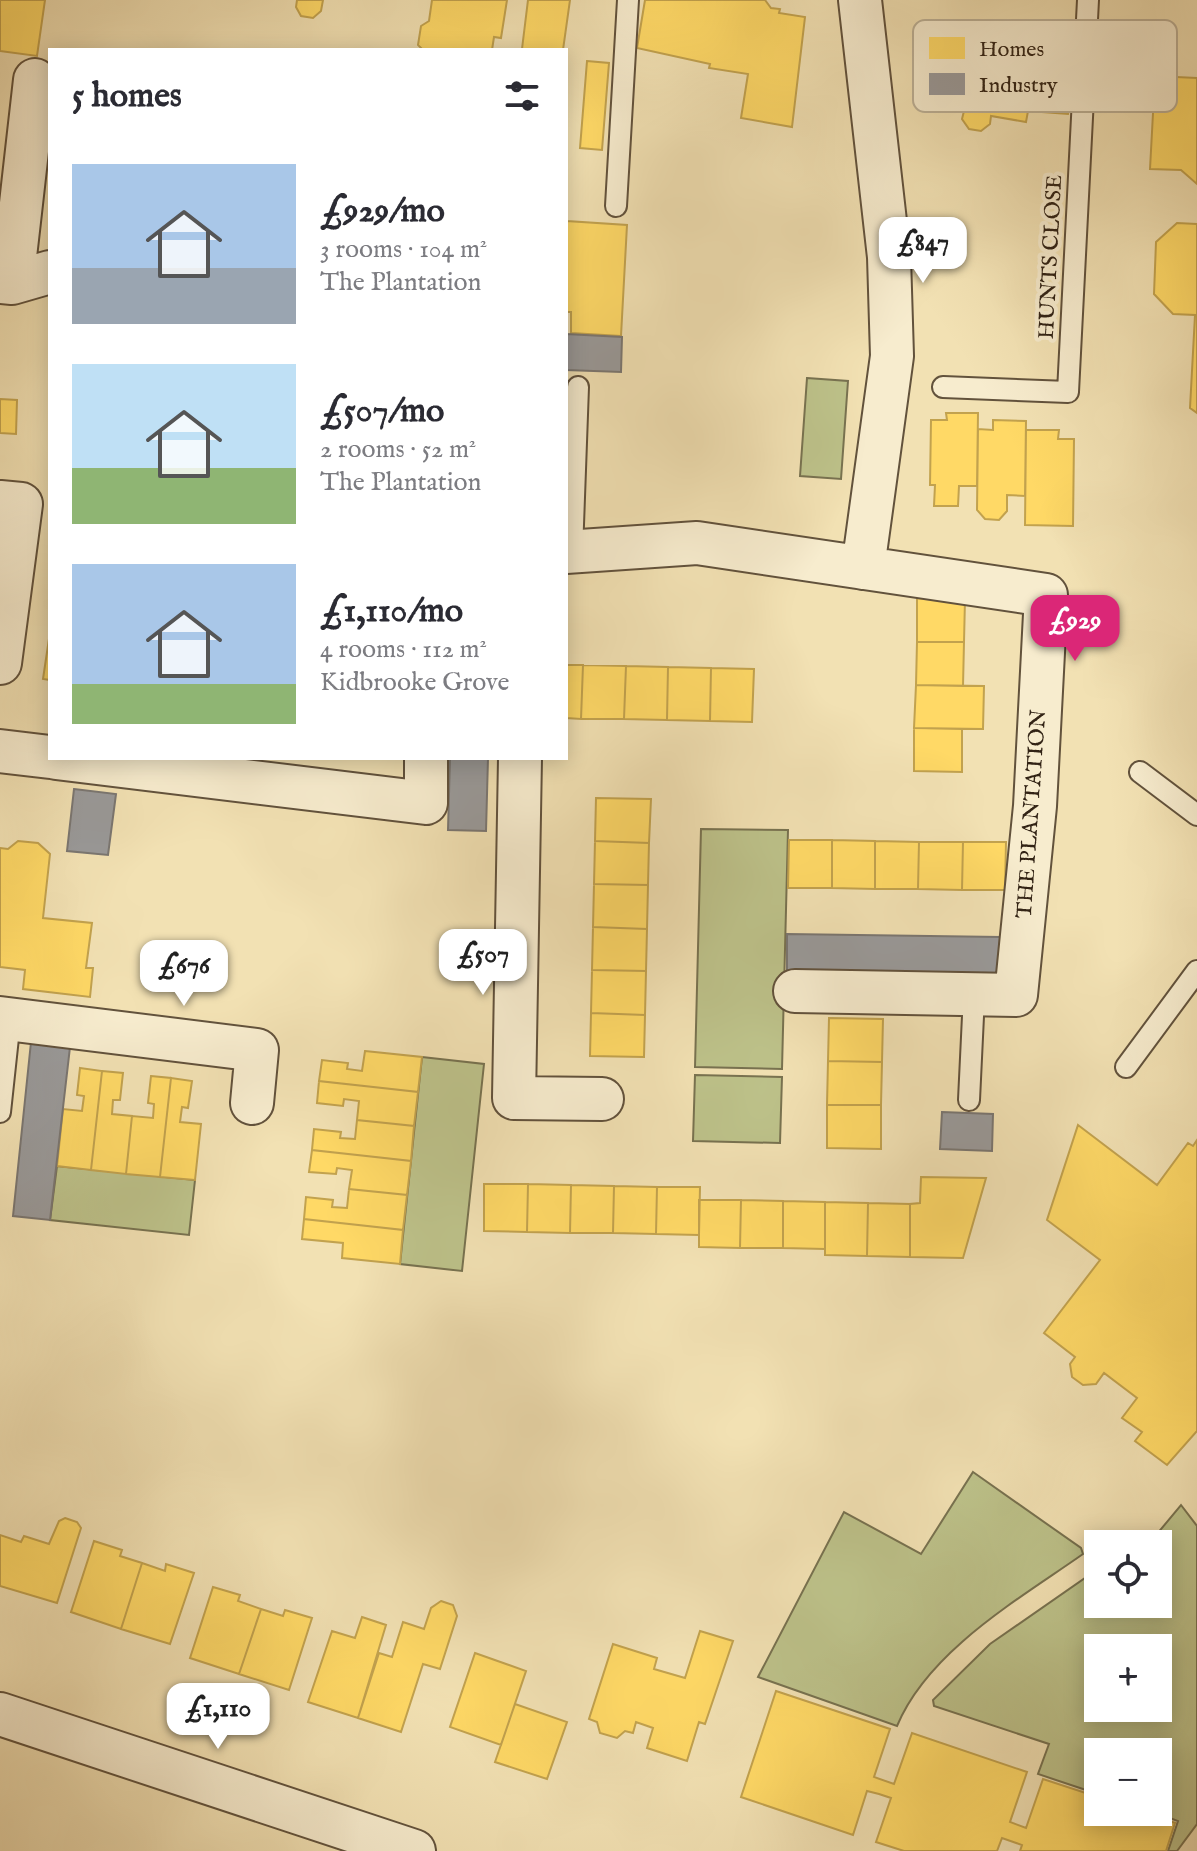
<!DOCTYPE html>
<meta charset="utf-8">
<style>
:root{--surface:#fff;--page:#f2f2f3;--text:#2b2b33;--muted:#7c7c81;--accent:#db2777}
body{margin:0;font-family:"IM FELL English",serif;background:var(--page);color:var(--text);height:100vh;display:flex;flex-direction:column;font-size:30px;white-space:nowrap}
*{box-sizing:border-box;margin:0}
p{font-size:26px;color:var(--muted)}
.icon{flex:none;width:44px;height:44px;fill:none;stroke:currentColor;stroke-width:2;stroke-linecap:round;stroke-linejoin:round}
.map{position:relative;flex:1;overflow:hidden}
.details{position:absolute;left:48px;top:48px;width:520px;height:712px;display:flex;flex-direction:column;background:var(--surface);border-radius:0px;box-shadow:0 4px 20px #0003}
.details>*{flex:none}
.tools{position:absolute;left:1084px;top:1530px;display:grid;gap:16px}
.tools a{display:grid;place-items:center;width:88px;height:88px;border-radius:0px;background:var(--surface);box-shadow:0 4px 20px #0003;font-size:40px}
.price{position:absolute;translate:-50% -68px;padding:0 18px;border-radius:16px;background:#fff;color:#222;font-size:26px;line-height:52px;filter:drop-shadow(0 2px 4px #0008)}
.price::after{content:'';position:absolute;left:50%;top:48px;width:24px;height:18px;margin-left:-12px;background:inherit;clip-path:polygon(0 0,100% 0,50% 100%)}
.price.selected{background:var(--accent);color:#fff}
ul{padding:0;list-style:none}
li{display:flex;align-items:center;gap:24px;height:200px;padding:0 24px}
li span{display:grid;place-items:center;flex:none;width:224px;height:160px;border-radius:0px;color:#555}
li>.icon{margin-inline-start:auto}
span .icon{width:96px;height:96px;fill:#fffc;stroke-width:1}
li b{font-size:34px}
h2{display:flex;justify-content:space-between;align-items:center;height:96px;padding:0 24px;font-size:34px}
.map>svg:first-child{display:block}
.green{fill:#bdc28a;stroke:#787250;stroke-width:2;fill-rule:evenodd}
.homes{fill:#ffd966;stroke:#c2a24e;stroke-width:2}
.industry{fill:#999;stroke:#7a7671;stroke-width:2}
.lines{fill:none;stroke-linecap:round;stroke-linejoin:round}
.service-casing{stroke:#62523c;stroke-width:24}
.minor-casing{stroke:#62523c;stroke-width:46}
.service{stroke:#f7ecce;stroke-width:20}
.minor{stroke:#f7ecce;stroke-width:42}
.labels{text-anchor:middle;dominant-baseline:central;stroke-width:8;stroke-linejoin:round;paint-order:stroke}
.street-label{font-size:22px;fill:#322315;stroke:#f7ecce}
.key{fill:#f7ecce;stroke:#bcb096;stroke-width:2}
.key-label{font-size:22px;fill:#322315}
</style>
<div class="map">
<svg width="1197" height="1851" viewBox="0 0 1197 1851">
<rect width="100%" height="100%" fill="#f2e1b3"/>
<filter id="stains"><feTurbulence type="fractalNoise" baseFrequency=".0025" numOctaves="4"/><feColorMatrix values="0 0 0 0 .2 0 0 0 0 .09 0 0 0 0 .02 0 0 0 .5 -.17"/></filter>
<radialGradient id="worn" r=".72"><stop offset=".6" stop-color="#630" stop-opacity="0"/><stop offset="1" stop-color="#630" stop-opacity=".3"/></radialGradient>
<!-- green -->
<path class="green" d="M807 378 848 381 841 479 800 476Z
M701 829 788 830 782 1069 695 1067Z
M422 1057 484 1064 462 1271 400 1264Z
M695 1075 782 1077 780 1143 693 1141Z
M57 1166 195 1180 189 1235 50 1220Z
M973 1472 1081 1548 1083 1554C1019 1599 928 1651 897 1726L758 1677 844 1512 921 1554Z
M1181 1505 1197 1526V1824L1177 1851H1168L1178 1821 1154 1812H1158V1752H1098V1794L1038 1774 1049 1744 934 1706 933 1700 990 1644 1098 1569V1604H1158V1544H1140L1157 1534ZM1098 1648H1158V1708H1098Z"/>
<!-- homes -->
<path class="homes" d="M0 0H45L37 56 0 51Z
M297 0H323L321 11 313 18 301 16 296 7Z
M432 0H507L501 38 494 37 492 50H423L418 45 421 26 429 21Z
M528 0H570L563 50 522 49Z
M645 0H765L771 8 780 9 779 13 805 17 792 127 741 118 748 74 709 68 710 64 637 48Z
M1043 40 1064 44 1061 62 1068 63 1066 71 1075 73 1068 114 1028 111 1026 122 991 116 990 124 981 131 969 129 962 119 964 111 957 110 968 43 1040 59Z
M587 61 609 63 602 150 580 148Z
M1155 76 1197 78V184L1181 170 1150 169Z
M566 205 567 221 627 225 621 336 571 333V312H566Z
M1177 223 1197 224V413L1190 408 1195 315 1173 314 1154 294 1156 242Z
M0 399 17 400 16 434 0 433Z
M946 413H978L977 486H959L958 506H934L935 485H930L931 420H947Z
M993 420 1026 421 1025 496 1007 495V511L999 520 985 519 977 510 978 429 993 430Z
M1026 430H1059L1058 439H1074L1073 526 1025 525Z
M917 598 965 599 964 642H917Z
M50 632V680L43 679Z
M917 642H964L963 686 916 685Z
M566 665H583L581 719 566 718Z
M583 665 626 666 624 719H581Z
M626 666 668 667 667 720 624 719Z
M668 667 711 668 710 721 667 720Z
M711 668 754 669 752 722 710 721Z
M916 685 984 686 983 729 914 728Z
M914 728 962 729V772L914 771Z
M596 798 651 799 649 843 595 841Z
M789 840H832V888H788Z
M832 840 875 841V889L832 888Z
M18 841 38 843 50 854 43 918 92 923 86 968H93L90 997 23 989 25 970 0 967V848L8 849Z
M595 841 649 843 648 885 594 884Z
M875 841 919 842 918 889H875Z
M919 842H963L962 890 918 889Z
M963 842H1006L1005 890H962Z
M594 884 648 885 647 929 593 927Z
M593 927 647 929 646 971 592 970Z
M592 970 646 971 645 1015 591 1013Z
M591 1013 645 1015 644 1057 590 1056Z
M829 1018 883 1019 882 1062 828 1061Z
M365 1051 422 1057 418 1092 319 1081 322 1060 348 1063 347 1069 362 1071Z
M828 1061 882 1062 881 1105H827Z
M80 1068 102 1071 91 1170 57 1166 63 1109 82 1111 84 1096 77 1095Z
M102 1071 123 1073 120 1100H113L112 1114 132 1116 126 1174 91 1170Z
M151 1076 171 1078 160 1177 126 1174 132 1116 153 1118 154 1104 148 1103Z
M171 1078 192 1081 188 1108 182 1107 180 1122 201 1124 195 1180 160 1177Z
M319 1081 418 1092 414 1126 357 1120 359 1101 344 1099 343 1106 317 1103Z
M827 1105H881V1149L827 1148Z
M357 1120 414 1126 411 1161 312 1150 314 1129 341 1132 340 1138 355 1139Z
M1078 1125 1157 1185 1188 1143 1193 1146 1197 1140V1431L1167 1465 1135 1441 1142 1432 1122 1418 1137 1398 1104 1373 1096 1384 1083 1385 1072 1377 1070 1364 1075 1357 1044 1333 1100 1260 1047 1220Z
M312 1150 411 1161 407 1195 349 1189 352 1170 337 1168 336 1174 309 1172Z
M921 1177 986 1178 963 1258 910 1257V1204L920 1203Z
M484 1184H528L527 1232 484 1231Z
M528 1184 571 1185 570 1233 527 1232Z
M571 1185 614 1186 613 1233H570Z
M614 1186 657 1187 656 1234 613 1233Z
M657 1187H700L699 1235 656 1234Z
M349 1189 407 1195 403 1230 304 1219 306 1197 333 1200 332 1207 347 1208Z
M699 1200H741L740 1248 699 1247Z
M741 1200 783 1201V1248H740Z
M783 1201 825 1202V1249L783 1248Z
M825 1202 868 1203 867 1256 825 1255Z
M868 1203 910 1204V1257L867 1256Z
M304 1219 403 1230 400 1264 342 1258 343 1243 302 1239Z
M65 1518 77 1522 81 1528 57 1603 0 1586V1535L21 1542 24 1536 49 1544 59 1521Z
M94 1541 122 1550 120 1556 142 1563 121 1629 71 1612Z
M142 1563 165 1571 166 1564 194 1573 170 1644 121 1629Z
M213 1587 240 1595 238 1601 261 1609 239 1674 190 1658Z
M441 1601 453 1605 457 1616 440 1669 423 1664 401 1732 358 1718 379 1653 392 1657 403 1622 424 1629 431 1608Z
M261 1609 283 1616 285 1610 312 1618 289 1690 239 1674Z
M362 1617 386 1625 358 1718 308 1702 332 1631 355 1638Z
M700 1631 733 1641 705 1724 699 1722 687 1761 647 1748 653 1728 636 1722 633 1733 625 1731 617 1738 600 1733 597 1722 589 1719 613 1644 657 1658 654 1669 685 1678Z
M475 1653 526 1671 501 1745 450 1727Z
M776 1691 890 1729 874 1777 894 1784 912 1733 1027 1772 1010 1822 1026 1828 1043 1779 1098 1797V1812H1143L1175 1823 1166 1851H1020L1022 1845 1002 1838 997 1851H904L876 1842 891 1798 879 1794 867 1791 853 1835 741 1797Z
M515 1704 567 1722 547 1779 495 1762Z"/>
<!-- industry -->
<path class="industry" d="M566 334 622 337 621 372 566 370Z
M450 758H488L486 831 448 830Z
M74 789 116 794 108 855 67 851Z
M787 934 1000 937 999 975 787 972Z
M31 1042 70 1047 50 1220 13 1216Z
M942 1112 993 1114 992 1151 940 1149Z"/>
<g class="lines">
<!-- service casing -->
<g class="service-casing">
<path id="service" d="M616 206 628 0
M943 387 1068 392 1088 0
M572 552 578 387
M1140 772 1197 815
M1126 1067 1197 971
M969 1100 974 995
M0 1112 10 1019"/>
</g>
<!-- minor casing -->
<g class="minor-casing">
<path id="minor" d="M860 0 889 257 892 356 863 568
M0 282 12 283 50 272
M12 283 35 80
M0 502 21 504 0 663
M566 552 697 543 1046 595 1035 806 1016 995 795 991
M0 751 50 757
M56 758 426 803V758
M520 758 514 1098 602 1099
M0 1018 257 1050 252 1103
M0 1714 414 1851"/>
</g>
<!-- service -->
<use href="#service" class="service"/>
<!-- minor -->
<use href="#minor" class="minor"/>
</g>
<g class="labels">
<!-- street labels -->
<g class="street-label">
<text transform="translate(1051 257) rotate(-87)">HUNTS CLOSE</text>
<text transform="translate(1032 814) rotate(-86)">THE PLANTATION</text>
</g>
</g>
<!-- legend -->
<rect x="913" y="20" width="264" height="92" rx="12" class="key"/>
<rect x="929" y="37" width="36" height="22" fill="#ffd966"/>
<rect x="929" y="73" width="36" height="22" fill="#999"/>
<g class="key-label">
<text x="979" y="56">Homes</text>
<text x="979" y="92">Industry</text>
</g>
<rect width="100%" height="100%" filter="url(#stains)"/>
<rect width="100%" height="100%" fill="url(#worn)"/>
</svg>
<div class="tools">
<a><svg class="icon" aria-label="locate" viewBox="0 0 24 24"><circle cx="12" cy="12" r="6"/><path d="M12 2v4M12 18v4M2 12h4M18 12h4"/></svg></a>
<a>+</a>
<a>−</a>
</div>
<b class="price" style="left:923px;top:285px">£847</b>
<b class="price selected" style="left:1075px;top:663px">£929</b>
<b class="price" style="left:483px;top:997px">£507</b>
<b class="price" style="left:184px;top:1008px">£676</b>
<b class="price" style="left:218px;top:1751px">£1,110</b>
<section class="details">
<h2>5 homes<svg class="icon" aria-label="filters" viewBox="0 0 24 24"><path d="M4 7h16M4 17h16"/><circle cx="9" cy="7" r="2"/><circle cx="15" cy="17" r="2"/></svg></h2>
<ul>
<li><span style="background:linear-gradient(#a9c7e8 65%,#9aa5b1 0)"><svg class="icon" aria-label="home" viewBox="0 0 24 24"><path d="M3 11l9-7 9 7M6 9v11h12V9"/></svg></span><div><b>£929/mo</b><p>3 rooms · 104 m²</p><p>The Plantation</p></div></li>
<li><span style="background:linear-gradient(#bfe0f5 65%,#8fb573 0)"><svg class="icon" aria-label="home" viewBox="0 0 24 24"><path d="M3 11l9-7 9 7M6 9v11h12V9"/></svg></span><div><b>£507/mo</b><p>2 rooms · 52 m²</p><p>The Plantation</p></div></li>
<li><span style="background:linear-gradient(#a9c7e8 75%,#8fb573 0)"><svg class="icon" aria-label="home" viewBox="0 0 24 24"><path d="M3 11l9-7 9 7M6 9v11h12V9"/></svg></span><div><b>£1,110/mo</b><p>4 rooms · 112 m²</p><p>Kidbrooke Grove</p></div></li>
</ul>
</section>
</div>
